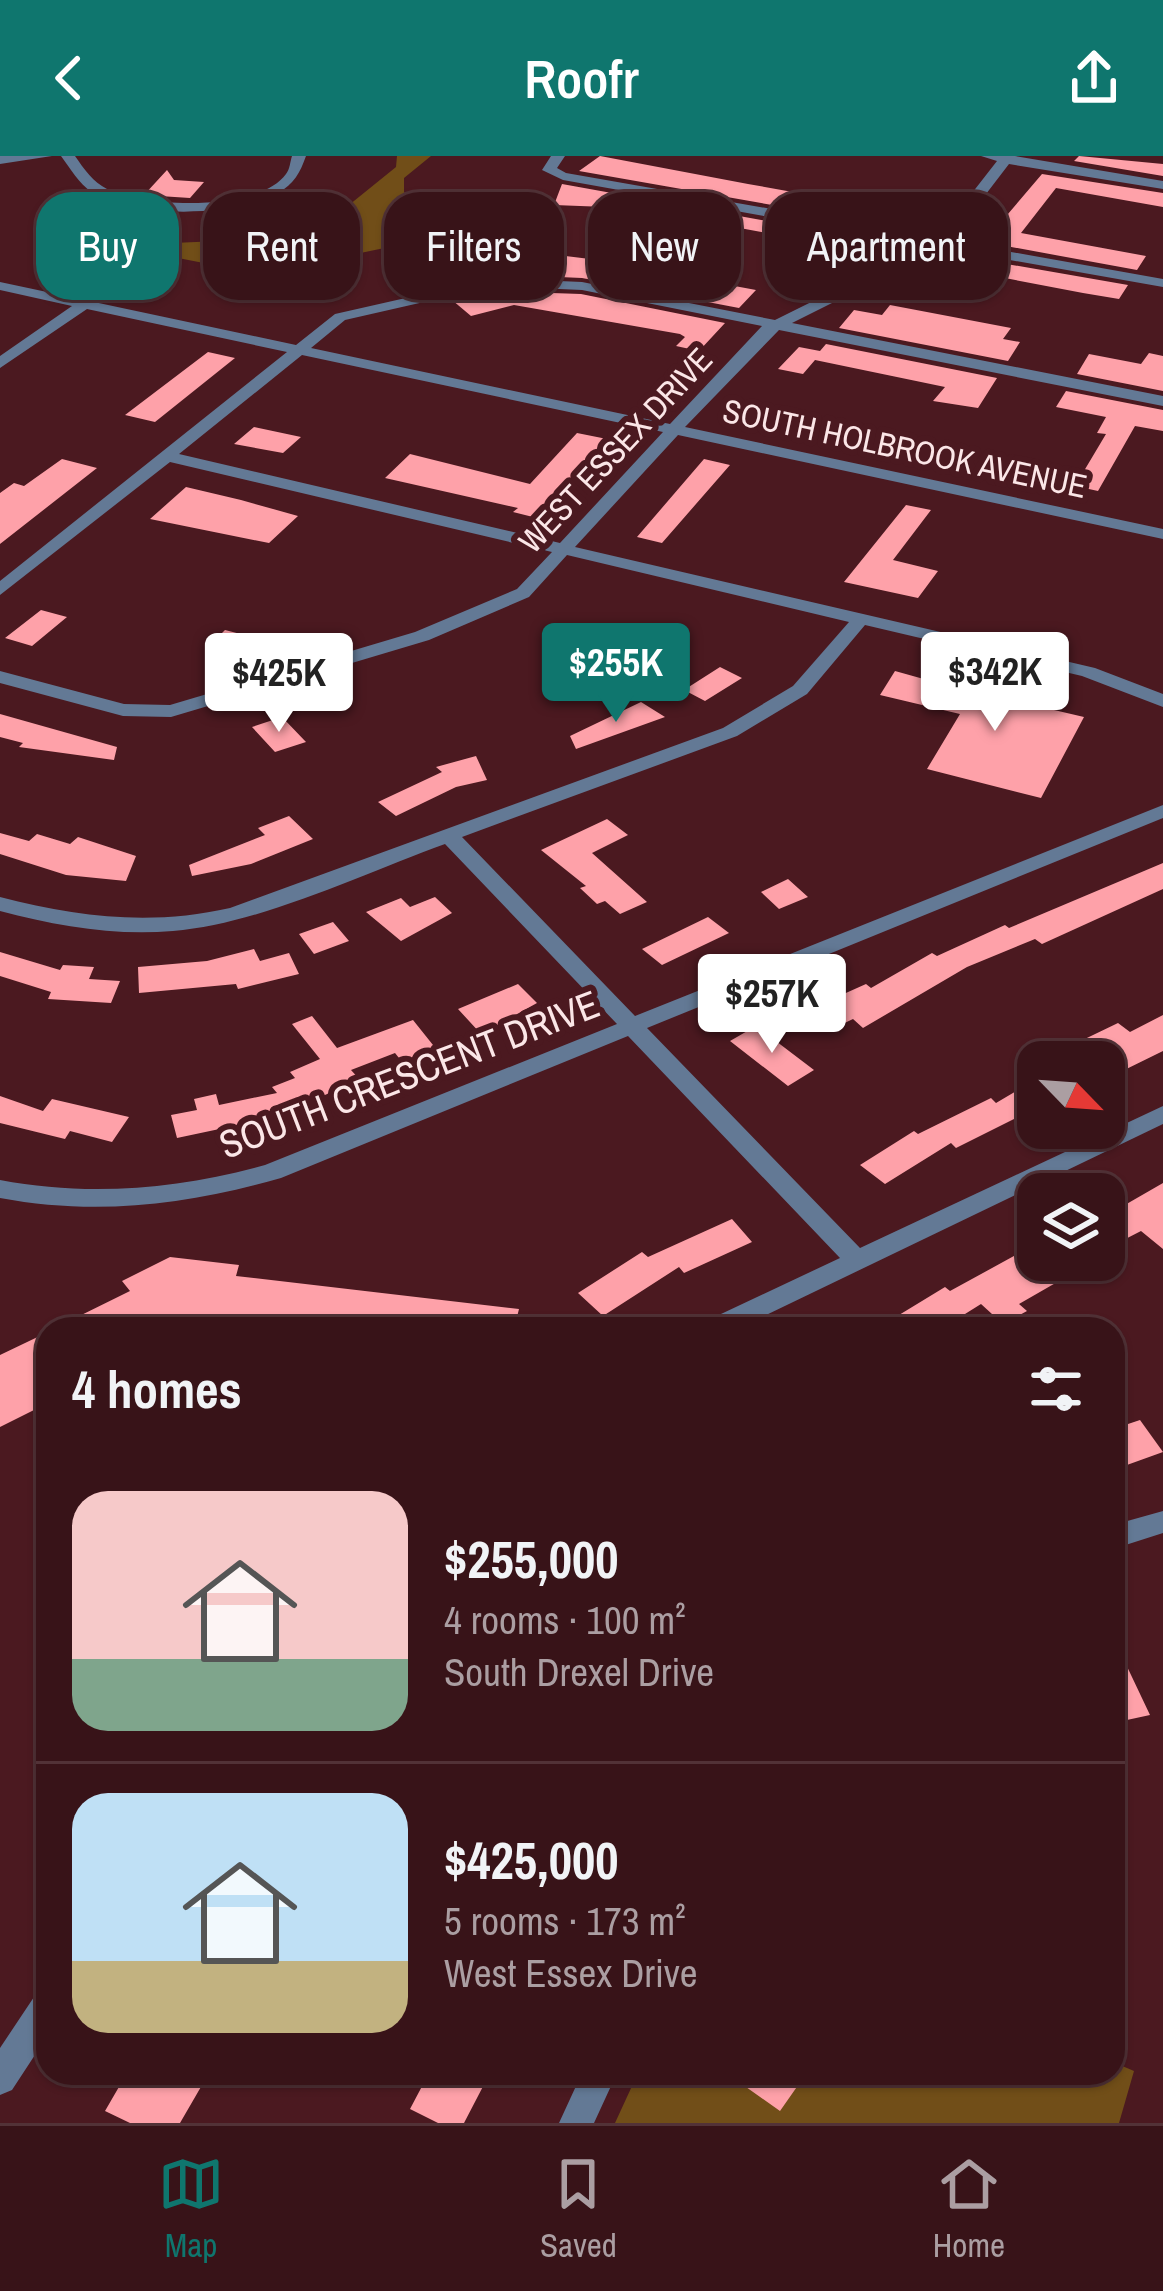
<!DOCTYPE html>
<meta charset="utf-8">
<style>
:root{--surface:#381318;--page:#432025;--text:#f1f3f6;--muted:#ab9ea2;--line:#523237;--accent:#0f766e}
body{margin:0;font-family:"Archivo Narrow",sans-serif;background:var(--page);color:var(--text);height:100vh;display:flex;flex-direction:column;font-size:45px;white-space:nowrap}
*{box-sizing:border-box;margin:0}
p{font-size:39px;color:var(--muted)}
.icon{flex:none;width:66px;height:66px;fill:none;stroke:currentColor;stroke-width:2;stroke-linecap:round;stroke-linejoin:round}
.map{position:relative;flex:1;overflow:hidden}
.panel{position:absolute;left:36px;top:1161px;width:1089px;height:768px;display:flex;flex-direction:column;background:var(--surface);border-radius:36px;box-shadow:0 3px 9px #0004,0 0 0 3px var(--line)}
.panel>*{flex:none}
.hud{position:absolute;left:36px;top:36px;width:1092px;height:108px;display:flex;gap:24px}
.needle{width:78px;rotate:115deg}
.tools{position:absolute;left:1017px;top:885px;display:grid;gap:24px}
.tools a{display:grid;place-items:center;width:108px;height:108px;border-radius:24px;background:var(--surface);box-shadow:0 3px 9px #0004,0 0 0 3px var(--line);font-size:60px}
.price{position:absolute;translate:-50% -102px;padding:0 27px;border-radius:12px;background:#fff;color:#222;font-size:39px;line-height:78px;filter:drop-shadow(0 3px 6px #0008)}
.price::after{content:'';position:absolute;left:50%;top:72px;width:36px;height:27px;margin-left:-18px;background:inherit;clip-path:polygon(0 0,100% 0,50% 100%)}
.price.active{background:var(--accent);color:#fff}
ul{padding:0;list-style:none}
li{display:flex;align-items:center;gap:36px;height:300px;padding:0 36px}
li+li{border-top:3px solid var(--line)}
li span{display:grid;place-items:center;flex:none;width:336px;height:240px;border-radius:36px;color:#555}
li>.icon{margin-inline-start:auto}
span .icon{width:144px;height:144px;fill:#fffc;stroke-width:1}
li b{font-size:51px}
h2{display:flex;justify-content:space-between;align-items:center;height:144px;padding:0 36px;font-size:51px}
.tag{padding:0 42px;border-radius:36px;background:var(--surface);box-shadow:0 3px 9px #0004,0 0 0 3px var(--line);font-size:42px;line-height:108px}
.tag.active{background:var(--accent);color:#fff}
header{display:flex;justify-content:space-between;align-items:center;height:156px;padding:0 36px;background:var(--accent);color:#fff;font-size:54px;font-weight:600}
.tabs{display:flex;justify-content:space-around;align-items:center;height:168px;border-top:3px solid var(--line);background:var(--surface);font-size:33px;color:var(--muted)}
.tabs a{display:grid;justify-items:center;gap:6px}
.tabs .active{color:var(--accent)}
.map>svg:first-child{display:block}
.green{fill:#714e18}
.building{fill:#fea1a9}
.lines{fill:none;stroke-linecap:round;stroke-linejoin:round}
.minor{fill:#637995;fill-rule:evenodd}
.labels{text-anchor:middle;dominant-baseline:central;stroke-width:12;stroke-linejoin:round;paint-order:stroke}
.far-street-label{font-size:33px;fill:#fbe6e7;stroke:#4b1920}
.street-label{font-size:39px;fill:#fbe6e7;stroke:#4b1920}
</style>
<header><svg class="icon" aria-label="back" viewBox="0 0 24 24"><path d="M15 5l-7 7 7 7"/></svg>Roofr<svg class="icon" aria-label="share" viewBox="0 0 24 24"><path d="M12 15V3M7 8l5-5 5 5M5 13v7h14v-7"/></svg></header>
<div class="map">
<svg width="1163" height="1967" viewBox="0 0 1163 1967">
<rect width="100%" height="100%" fill="#4b1920"/>
<!-- green -->
<path class="green" d="M397 0H431L404 22V36L422 56 461 76 260 118 173 101V87L242 84 328 66 396 11Z
M1113 1906 1134 1915 1119 1967H615L638 1917H1113Z"/>
<!-- building -->
<path class="building" d="M600 0 748 28 904 56 892 70 579 15Z
M1079 0 1163 8V20L1074 5Z
M167 14 174 24 204 26 190 42 144 39Z
M1042 18 1163 37V51L1056 32 1021 77 1146 100 1137 114 984 86Z
M562 28 878 85 868 96 632 52 554 49Z
M130 55 157 59 175 60 159 77 115 71Z
M541 97 590 103 756 134 739 152 582 122 494 118 436 131 467 104Z
M972 102 1128 129 1119 143 1083 137 963 114Z
M494 135 581 138 725 167 699 195 676 190 685 181 680 178 514 149 471 160 452 144Z
M890 149 1011 172 1003 183 1020 186 1008 205 839 172 854 154 882 159Z
M826 188 997 222 978 252 933 245 945 231 815 204 803 218 778 213 799 191 820 195Z
M208 196 235 202 155 266 125 259Z
M1149 197 1163 200V235L1077 218 1089 198 1141 208Z
M1066 235 1163 254V275L1135 270 1098 335 1075 330 1106 278 1097 277 1106 261 1056 251Z
M254 271 301 281 283 297 234 288Z
M577 277 612 284 537 362 513 356 518 352 385 322 410 298 530 328Z
M62 303 97 312 0 388V337L14 327 24 330Z
M704 303 730 309 662 387 637 381Z
M186 331 241 344 298 360 269 387 150 363Z
M906 349 931 354 893 404 938 415 918 442 844 426Z
M41 454 67 461 32 490 5 482Z
M225 474 264 484 247 501 208 491Z
M720 511 742 522 705 545 684 534Z
M895 515 1006 546 1015 530 1062 541 1054 554 1084 561 1041 642 927 613 960 558 880 539Z
M641 546 665 561 576 593 570 580Z
M0 558 117 591 114 604 19 591 23 587 0 581Z
M282 561 306 586 275 596 252 571Z
M476 600 487 624 456 631 396 660 378 646 442 616 436 611Z
M289 660 313 683 251 708 192 720 189 709 265 679 258 672Z
M607 663 628 679 592 697 647 746 620 758 605 745 597 748 580 732 586 730 541 694Z
M0 677 29 685 37 678 70 688 78 681 136 700 126 725 66 719 0 698Z
M1163 707V733L1042 788 1035 783 967 811 863 872 853 863 832 873 810 853 866 828 871 832 932 797 937 800 1005 769 1009 772Z
M788 723 808 741 779 753 761 736Z
M435 741 452 757 401 785 366 756 401 742 410 751Z
M708 761 729 777 662 809 642 793Z
M333 766 349 785 314 798 299 778Z
M254 793 260 805 289 797 299 818 238 833 236 828 139 837 138 811 207 805Z
M0 796 60 814 63 809 94 811 89 823 120 825 111 847 48 843 51 836 0 820Z
M518 828 537 847 481 878 458 853Z
M1163 859V895L1104 924V906H1037L1118 867 1130 876Z
M312 860 337 892 413 864 437 894 403 907 395 897 351 914 360 924 271 962 177 982 171 959 197 954 194 943 216 938 219 949 277 937 272 931 295 922 290 916 320 903 292 868Z
M756 870 814 914 788 930 730 885Z
M1038 922V951L956 992 951 987 885 1028 860 1009 914 975 918 978 991 942 996 947Z
M0 940 43 955 52 943 129 961 112 986 70 975 65 983 0 967Z
M1163 1027V1093L1141 1075 1104 1094V1061Z
M732 1063 752 1086 684 1117 679 1111 603 1160 578 1137 642 1096 648 1101Z
M1025 1094 1036 1104H1084L1053 1119 1059 1125 1019 1148 1027 1155 1003 1168 981 1148 941 1173H876L945 1131 950 1135Z
M170 1101 239 1109 236 1120 519 1153 514 1173H53L130 1135 122 1125Z
M48 1176V1247L0 1271V1199Z
M1140 1264 1163 1296 1113 1314V1273Z
M1113 1481 1150 1559 1113 1567Z
M127 1917H209L180 1967H130L105 1955Z
M429 1917H490L464 1967H438L410 1953Z
M756 1917H790L801 1925 780 1955 746 1931Z"/>
<g class="lines">
<!-- minor -->
<path class="minor" d="M0 0H52L0 8Z
M61 0H75C84 13 93 26 107 33 144 52 259 56 286 18 290 13 290 6 292 0H306C300 17 294 28 278 37 236 61 133 63 92 36 79 28 70 12 61 0Z
M551 0H565L557 12 566 17 937 82 997 5 981 0H1015L1163 25V33L1009 8 950 85 1163 123V131L942 92 792 167 1163 240V250L779 174 685 271 1163 373V383L678 279 575 391 1095 512 1163 538V551L1082 520 865 469 807 538 737 580 462 681 635 860 1163 649V662L647 872 860 1092 1163 950V968L737 1173H700L704 1166 840 1102 628 880 281 1022C187 1049 96 1060 0 1042V1024C90 1041 177 1033 265 1009L617 868 445 688C362 718 260 768 173 775 114 780 57 770 0 755V741C77 761 151 770 230 752L723 572 793 530 849 466 567 399 529 441 429 484 171 561 123 560 0 527V515L124 548 170 549 415 476 517 433 552 396 170 306 0 439V425L287 196 87 153 0 212V200L72 150 0 134V126L296 189 335 158 494 122 582 126 775 164 926 89 563 24 542 14ZM494 130 582 134 762 170 670 268 311 192 345 164ZM302 199 663 276 560 387 179 298Z
M1163 1355V1377L1113 1393V1369Z
M48 1833V1879L12 1934 0 1939V1892L36 1838Z
M582 1917H617L594 1967H559Z"/>
</g>
<g class="labels">
<!-- far-street labels -->
<g class="far-street-label">
<text transform="translate(905 292) rotate(12)">SOUTH HOLBROOK AVENUE</text>
<text transform="translate(615 294) rotate(-47)">WEST ESSEX DRIVE</text>
</g>
<!-- street labels -->
<g class="street-label">
<text transform="translate(409 918) rotate(-21)">SOUTH CRESCENT DRIVE</text>
</g>
</g>
</svg>
<div class="tools">
<a><svg class="needle" viewBox="-14 -14 28 28"><path d="M0-13l5 13h-10z" fill="#e53935"/><path d="M0 13l5-13h-10z" fill="#ab9ea2"/></svg></a>
<a><svg class="icon" aria-label="layers" viewBox="0 0 24 24"><path d="M12 4l9 5-9 5-9-5zM3 14l9 5 9-5"/></svg></a>
</div>
<b class="price active" style="left:616px;top:569px">$255K</b>
<b class="price" style="left:995px;top:578px">$342K</b>
<b class="price" style="left:279px;top:579px">$425K</b>
<b class="price" style="left:772px;top:900px">$257K</b>
<div class="hud">
<a class="tag active">Buy</a>
<a class="tag">Rent</a>
<a class="tag">Filters</a>
<a class="tag">New</a>
<a class="tag">Apartment</a>
</div>
<section class="panel">
<h2>4 homes<svg class="icon" aria-label="filters" viewBox="0 0 24 24"><path d="M4 7h16M4 17h16"/><circle cx="9" cy="7" r="2"/><circle cx="15" cy="17" r="2"/></svg></h2>
<ul>
<li><span style="background:linear-gradient(#f6c9c9 70%,#7fa58c 0)"><svg class="icon" aria-label="home" viewBox="0 0 24 24"><path d="M3 11l9-7 9 7M6 9v11h12V9"/></svg></span><div><b>$255,000</b><p>4 rooms · 100 m²</p><p>South Drexel Drive</p></div></li>
<li><span style="background:linear-gradient(#bfe0f5 70%,#c2b280 0)"><svg class="icon" aria-label="home" viewBox="0 0 24 24"><path d="M3 11l9-7 9 7M6 9v11h12V9"/></svg></span><div><b>$425,000</b><p>5 rooms · 173 m²</p><p>West Essex Drive</p></div></li>
</ul>
</section>
</div>
<nav class="tabs">
<a class="active"><svg class="icon" aria-label="map" viewBox="0 0 24 24"><path d="M3 6l6-2 6 2 6-2v14l-6 2-6-2-6 2zM9 4v14M15 6v14"/></svg>Map</a>
<a><svg class="icon" aria-label="saved" viewBox="0 0 24 24"><path d="M7 4h10v16l-5-4-5 4z"/></svg>Saved</a>
<a><svg class="icon" aria-label="home" viewBox="0 0 24 24"><path d="M3 11l9-7 9 7M6 9v11h12V9"/></svg>Home</a>
</nav>
